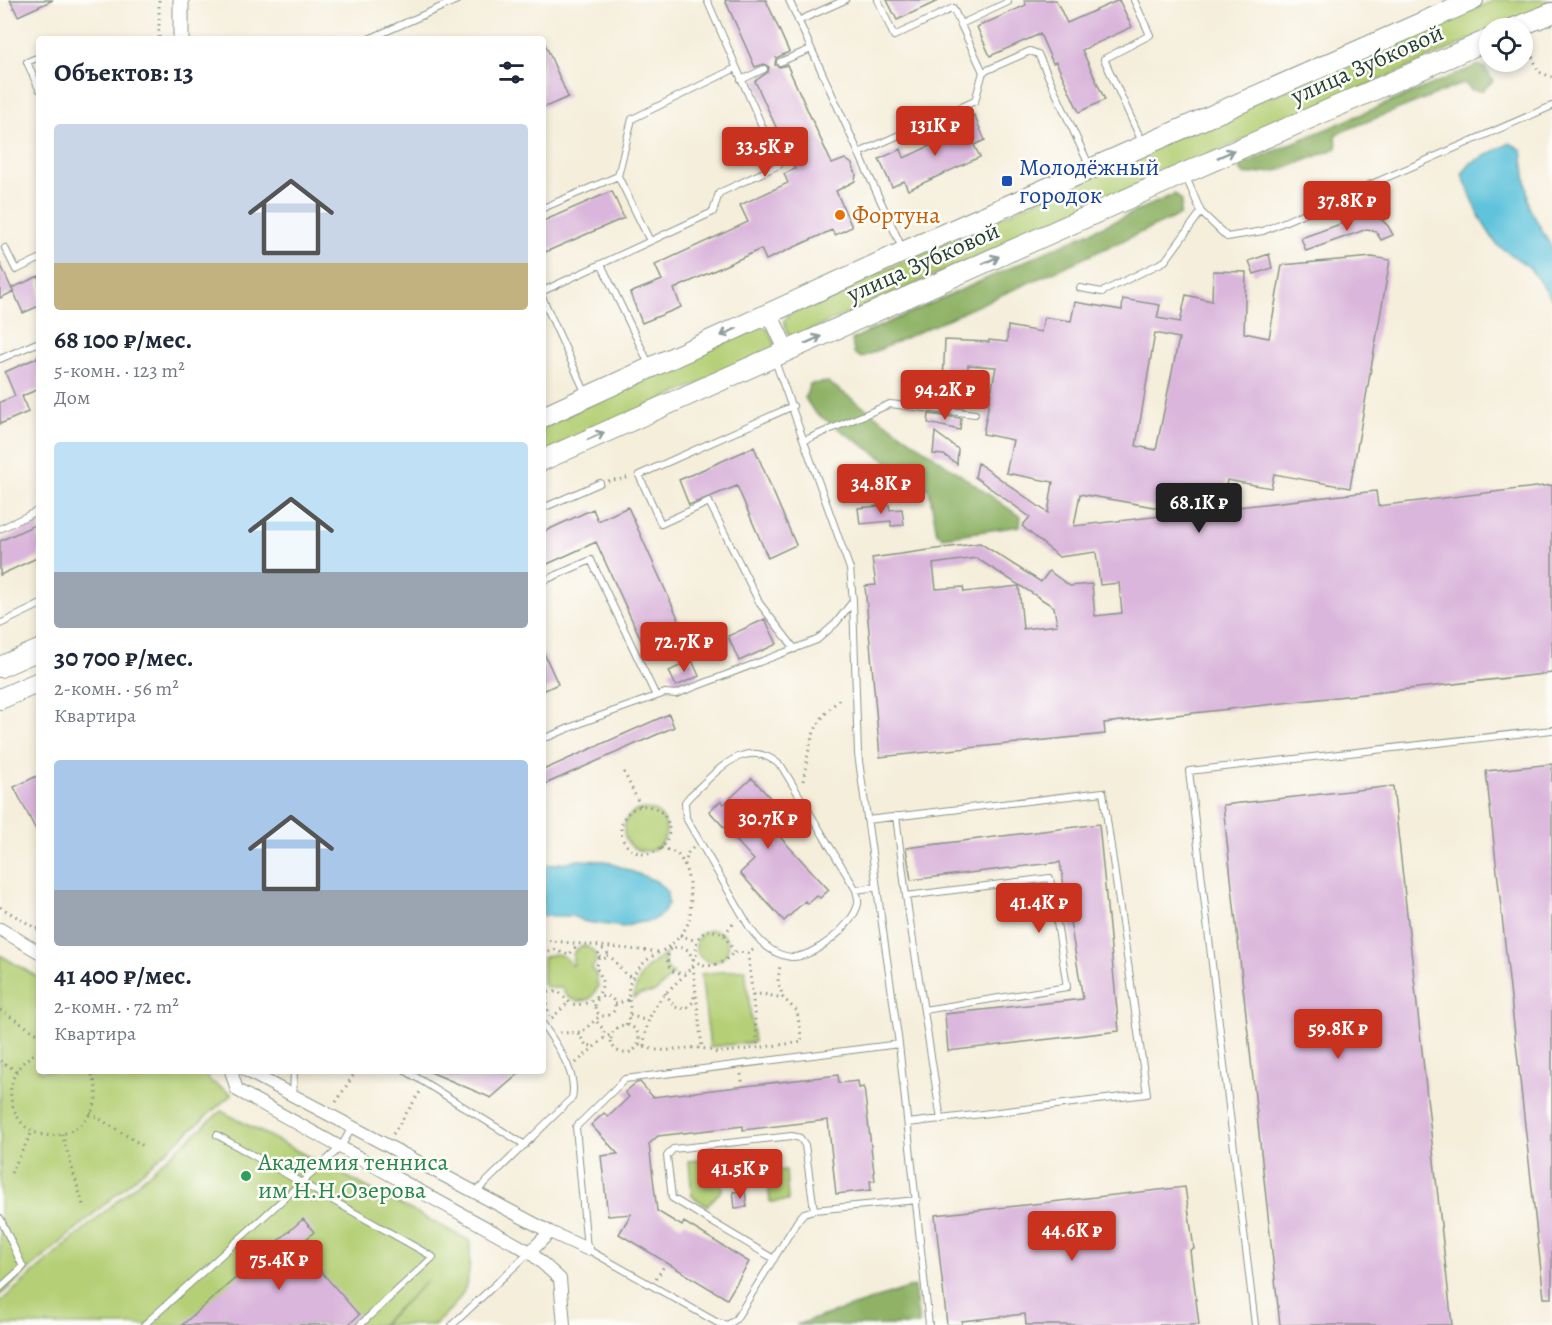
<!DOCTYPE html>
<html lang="ru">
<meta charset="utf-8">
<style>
:root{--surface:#fff;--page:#f6f6f7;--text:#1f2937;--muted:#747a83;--accent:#c8321e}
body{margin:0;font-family:Alegreya,serif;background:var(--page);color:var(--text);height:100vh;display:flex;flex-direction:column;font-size:22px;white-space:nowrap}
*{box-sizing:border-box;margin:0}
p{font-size:20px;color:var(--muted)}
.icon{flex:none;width:33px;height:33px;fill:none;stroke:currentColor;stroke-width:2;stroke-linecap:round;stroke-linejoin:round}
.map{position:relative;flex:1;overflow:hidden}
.side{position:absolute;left:36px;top:36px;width:510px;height:1038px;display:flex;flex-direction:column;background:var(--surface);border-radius:6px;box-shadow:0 3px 9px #0003}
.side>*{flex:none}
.buttons{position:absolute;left:1479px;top:18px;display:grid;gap:12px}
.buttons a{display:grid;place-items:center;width:54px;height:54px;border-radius:50%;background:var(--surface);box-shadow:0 3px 9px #0003;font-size:30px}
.price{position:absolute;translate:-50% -51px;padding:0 14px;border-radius:6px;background:var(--accent);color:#fff;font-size:20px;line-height:39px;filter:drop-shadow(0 2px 3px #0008)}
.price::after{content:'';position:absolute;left:50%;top:36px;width:18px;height:14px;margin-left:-9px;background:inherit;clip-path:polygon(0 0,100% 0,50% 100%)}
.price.on{background:#222;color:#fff}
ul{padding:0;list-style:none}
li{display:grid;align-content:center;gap:12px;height:318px;padding:0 18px}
li span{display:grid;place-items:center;height:186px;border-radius:6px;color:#555}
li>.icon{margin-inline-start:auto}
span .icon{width:108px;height:108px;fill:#fffc;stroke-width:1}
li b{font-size:26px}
h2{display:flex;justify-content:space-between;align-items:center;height:72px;padding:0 18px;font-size:26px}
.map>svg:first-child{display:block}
.green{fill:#b4cf75;stroke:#6a8654;stroke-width:1.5}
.forest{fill:#8fb266;stroke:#57784d;stroke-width:1.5}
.water{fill:#5fc3dc;stroke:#3f8088;stroke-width:1.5}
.building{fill:#dab6dc;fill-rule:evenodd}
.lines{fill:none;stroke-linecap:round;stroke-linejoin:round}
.service-casing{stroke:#8a9688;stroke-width:8}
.minor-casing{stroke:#8a9688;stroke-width:14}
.tertiary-casing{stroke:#8a9688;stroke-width:17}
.primary-casing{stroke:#8a9688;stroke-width:22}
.path{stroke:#8a9688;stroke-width:3;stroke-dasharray:1.5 4.5;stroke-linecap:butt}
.service{stroke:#fff;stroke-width:6}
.minor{stroke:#fff;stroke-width:12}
.tertiary{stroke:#fff;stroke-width:15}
.primary{stroke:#fff;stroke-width:20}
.oneway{stroke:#8f9e9a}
.transit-dot{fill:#1a4fb4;stroke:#fdfcf7;stroke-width:2}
.food-dot{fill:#e8710a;stroke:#fdfcf7;stroke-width:2}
.leisure-dot{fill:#2e9e5b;stroke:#fdfcf7;stroke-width:2}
.labels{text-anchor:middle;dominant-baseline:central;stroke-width:5;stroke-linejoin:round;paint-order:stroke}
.street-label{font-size:24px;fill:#1f3d34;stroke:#fdfcf7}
.transit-label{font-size:24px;fill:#164399;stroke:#fdfcf7;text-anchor:start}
.food-label{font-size:24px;fill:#c56008;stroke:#fdfcf7;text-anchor:start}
.leisure-label{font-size:24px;fill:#27864d;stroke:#fdfcf7;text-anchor:start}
</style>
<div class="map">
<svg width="1552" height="1325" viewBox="0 0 1552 1325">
<rect width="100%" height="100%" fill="#fdfcf7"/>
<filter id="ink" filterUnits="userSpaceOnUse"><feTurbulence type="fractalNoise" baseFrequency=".0167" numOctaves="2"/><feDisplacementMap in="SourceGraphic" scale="12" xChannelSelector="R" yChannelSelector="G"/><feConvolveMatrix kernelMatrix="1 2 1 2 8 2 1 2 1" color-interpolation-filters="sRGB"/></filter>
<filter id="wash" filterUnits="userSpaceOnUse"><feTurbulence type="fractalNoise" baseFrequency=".008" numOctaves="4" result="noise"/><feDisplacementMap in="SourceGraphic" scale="24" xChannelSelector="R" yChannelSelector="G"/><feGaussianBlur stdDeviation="1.35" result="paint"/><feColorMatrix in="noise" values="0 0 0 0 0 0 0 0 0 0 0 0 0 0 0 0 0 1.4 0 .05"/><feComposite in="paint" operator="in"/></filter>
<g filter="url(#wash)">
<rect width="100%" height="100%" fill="#f5eedb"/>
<!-- green -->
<path class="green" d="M1495 0H1552V7L1497 28H1490L1489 32 792 338 786 331 784 321 791 313 1171 139Z
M761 326 768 329 775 344 772 351 543 453V426Z
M624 830a21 21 0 1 1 42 0a21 21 0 1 1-42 0Z
M696 946a16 16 0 1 1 32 0a16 16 0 1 1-32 0Z
M582 946C595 947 600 958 592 968L596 974 598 987 591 998C579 1004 567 1001 562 988H549L543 984V958C555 951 566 954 572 966L574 964C571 956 573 950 582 946Z
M666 954C662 963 667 970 674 974L655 992 641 994 634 998C636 976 648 965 666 954Z
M0 955 39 978V1071H194L207 1074 210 1081 232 1094 0 1295Z
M745 969 754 1042 710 1047 701 974Z
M221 1111 470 1241C470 1287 468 1294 434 1325H382L428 1280 380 1325H0V1302Z
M720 1159 722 1190 707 1206 692 1196 689 1161Z
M786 1170 788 1201 770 1202 767 1171Z"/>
<!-- forest -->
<path class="forest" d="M1478 65 1485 68 1493 81 1482 91 1472 90 1464 83 1336 134 1337 148 1281 170 1245 175 1239 169 1243 164Z
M1175 194 1182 201 1180 215 861 358 854 353 852 340 867 332Z
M828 382 1021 517 1020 526 942 537 937 533 929 490 814 412 805 398 810 384Z
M914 1286 919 1325H796Z"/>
<!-- water -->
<path class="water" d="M1510 143 1522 150 1529 207 1552 248V299L1529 267 1497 245 1481 220 1462 174 1471 163Z
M579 860 605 861 656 881 667 892 668 904 663 913 652 921 636 923 624 927 586 922 572 916H543V866Z"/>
<g id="blocks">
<!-- building -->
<path class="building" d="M10 0H53L18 16Z
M725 0H766L789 52 776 58 775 65 780 67 787 65 832 164 845 159 852 164 856 174 855 181 836 191 852 227 835 235 832 230 766 260 761 249 674 289 681 307 642 323 630 293 662 280 655 265 748 222 740 205 788 183 784 174 795 169 755 81 768 72 769 67 764 64 755 67Z
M887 0H940L897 20Z
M1024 0H1056L1067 23 1119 0 1132 27 1082 50 1105 100 1079 112 1056 62 1053 63 1040 34 990 56 977 27 1026 5Z
M543 39 568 97 543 108Z
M974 115 985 140 974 145 980 157 908 190 904 181 892 187 879 159 901 149 904 158 956 134 952 125Z
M612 191 624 218 543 253V221Z
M1363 216 1381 219 1388 226 1393 235 1381 240 1376 232 1367 229 1306 251 1301 238Z
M1269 254 1272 268 1254 274 1249 261Z
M1372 257 1390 260 1350 488 1274 474 1271 488 1227 480 1221 509 1376 491 1378 506 1552 485V673L1104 723 1105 734 880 757 865 586 876 585 872 558 980 543 1041 582 1049 571 1070 586 1092 584 1095 616 1122 613 1119 583 1100 585 1096 552 1059 557 1022 526 1030 517 975 477 978 463 1048 513 1053 482 1006 473 1013 440 983 434 996 367 968 365 966 402 963 401V407L930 403V382H943L945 340 989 342V340L1007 342 1008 326 1041 332 1044 317 1071 321 1075 302 1122 310 1123 299 1160 305 1157 318 1180 322 1186 295 1212 301 1213 271 1246 272 1244 333 1269 338 1282 265ZM1155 333 1179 338 1156 450 1136 446ZM1080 494 1188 513 1074 526ZM976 558 1054 607 1057 625 1023 629 1019 586 964 592 963 587 936 589 933 564Z
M0 263 13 292 0 298Z
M39 276V306L23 313 12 288Z
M39 357V389L22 396 28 412 0 424V402L15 396 5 372Z
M929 414 961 418 960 430 928 423Z
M935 432 958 449 957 464 944 455 933 454Z
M754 447 796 545 768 558 737 486 689 505 679 480Z
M889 505 890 510 902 509 904 525 891 526V521L860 524 858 508Z
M628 507 682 627 643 644 596 542 543 566V532L593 509 598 521Z
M39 523V557L0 575V541Z
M765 619 777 644 739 661 728 636Z
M543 651 558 684 543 691Z
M692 660 699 676 676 686 669 671Z
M669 714 674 727 543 785V770Z
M1552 764V1298H1544L1486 771Z
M39 775V836L14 787Z
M752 778 794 824 780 837 829 890 820 898 817 896 808 904 805 901 784 921 740 873 754 860 709 811 721 801 724 804Z
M1393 786 1452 1325H1280L1223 805Z
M1099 824 1119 1031 948 1051 945 1014 1083 999 1060 862 911 880 906 848Z
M428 1071H522L491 1098Z
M838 1075 839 1083 858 1081 859 1088 864 1087 875 1181H870L871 1190 836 1194 828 1120 743 1130V1126L658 1136 649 1144 657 1211 682 1226 684 1222 749 1262 727 1299 619 1234 631 1214 608 1216 601 1156 618 1154 591 1125 604 1113 608 1117 629 1097 625 1092 636 1083 640 1082 653 1097Z
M1185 1187 1194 1249 1190 1250 1199 1325H1026L1025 1314 962 1321V1325H947L935 1215Z
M745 1191 747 1207 735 1208 733 1192Z
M303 1219 314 1232 299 1246 359 1315 348 1325H182Z"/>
</g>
</g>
<g filter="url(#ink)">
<use href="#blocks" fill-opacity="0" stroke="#8a9688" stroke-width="1.5"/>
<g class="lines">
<!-- service casing -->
<g class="service-casing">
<path id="service" d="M789 0 902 248
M1134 0 1150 35 1104 59 1143 144
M798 21 845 0
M961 24 1008 2 1007 0
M369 39 457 0
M39 57 27 62 39 89
M780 62 811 49
M983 72 1030 51 1038 54 1089 165
M741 80 764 69
M859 153 975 101 983 72 953 8 894 36 878 0
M618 176 632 119 736 68
M1186 177 1201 212 1227 237 1263 231 1552 106
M543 208 618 176 650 241
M5 248 16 270 39 259
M601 264 650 366
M1080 288 1102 292 1165 261 1201 212
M543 291 713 212 719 193 779 165 707 0
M543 299 586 394
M0 359 39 342
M793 406 639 475 661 524 709 502 760 604 795 649
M805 440 890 404 975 414
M543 508 600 483
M0 529 39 510
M543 581 591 560 656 696
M853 601 858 754 899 1044 929 1325
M0 624 39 605
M543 737H548L586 721 665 693 676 694 817 640 836 623 853 601 850 569 775 361
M896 816 906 896 1050 878 1067 987 924 1010
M867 820 1103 792 1147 1094 908 1123
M856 890C857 895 859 900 858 904 853 926 814 958 791 957 773 955 759 941 750 928L686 818 685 802 690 796C717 772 746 733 782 767L856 890 877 887
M906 896 941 1120
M899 1044 625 1079 576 1127 587 1249 718 1323 728 1325 736 1319 798 1220 804 1213 814 1210 917 1200
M406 1071 525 1145
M293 1095 294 1071
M217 1135 433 1257 360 1325
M475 1193 572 1098C578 1072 556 1045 543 1024
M0 1218 23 1267 0 1288
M774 1259 672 1198 667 1156 673 1149 792 1136 800 1138 805 1145 814 1210
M144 1325 341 1147 352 1127
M452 1325 530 1252
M1255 1325 1189 771 1552 730"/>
</g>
<!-- minor casing -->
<g class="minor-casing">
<path id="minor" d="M0 929 39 952
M231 1071 237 1090 530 1252 560 1279 564 1325
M247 1071 550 1232 587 1249
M530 1252 550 1232"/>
</g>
<!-- tertiary casing -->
<g class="tertiary-casing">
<path id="tertiary" d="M181 39V0
M770 314 787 351"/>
</g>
<!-- primary casing -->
<g class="primary-casing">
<path id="primary" d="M1514 28 1552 13
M543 417 903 252 1473 0
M543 460 1185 173 1490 39
M0 667 39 650
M0 699 39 682"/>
</g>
<!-- path -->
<path class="path" d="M159 0V39
M1525 40 1539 72 1552 77
M608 481 631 477
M624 772 641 807
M803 781C811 741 809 726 841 698
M621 830a24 24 0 1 1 48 0a24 24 0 1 1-48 0Z
M661 848C667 850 673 851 678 855 690 867 694 907 688 923 684 933 676 941 667 948
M685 865 688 853 693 848
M0 907 39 930
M724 934 735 922
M680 935 696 941
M543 940 659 952
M671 949 667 957C668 969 673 974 685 973
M598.5 954a4.5 4.5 0 1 1 9 0a4.5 4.5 0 1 1-9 0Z
M753 950 748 953 758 1048
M734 952 724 934 711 930C699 933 694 941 697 954L693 959C707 971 722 965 734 952L748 953
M543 954 555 950 569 955 577 945
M607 955C619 961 619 973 633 978
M693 966 702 1048
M543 989 548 992H559L571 1004C594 1008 612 988 596 968L600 957
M548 992 546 1000 549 1016
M665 993 675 1007 685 1009 693 1002 695 992
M753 995 762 994 783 998
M595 1006a10 10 0 1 1 20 0a10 10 0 1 1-20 0Z
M615 1004 628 1000
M0 1010 39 1035
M630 1015 647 1021
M552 1018 569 1002
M597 1022 604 1030V1038
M611 1039a14 14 0 1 1 28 0a14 14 0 1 1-28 0Z
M626 1025C627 1022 629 1019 629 1016 632 1005 626 994 630 983 637 963 667 940 688 950L693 959V964C688 973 680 979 673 986 653 1005 646 1019 644 1046
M560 1033 582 1032 601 1015
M578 1033 586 1045 593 1046
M639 1044C645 1046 651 1050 658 1050 680 1052 694 1042 717 1053L802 1042 797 1011 783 998 781 991 778 981 780 965
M39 1052C26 1057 15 1069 12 1082 9 1093 11 1103 16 1114 40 1162 119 1122 90 1071
M0 1061 17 1071
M576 1063 604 1038 612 1034
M741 1074 743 1087
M336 1102 356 1071
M90 1113 145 1147
M62 1134 83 1205
M393 1134 420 1092
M11 1173 33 1130
M656 1279 666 1263"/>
<!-- service -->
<use href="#service" class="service"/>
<!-- minor -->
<use href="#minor" class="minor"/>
<!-- tertiary -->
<use href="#tertiary" class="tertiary"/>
<!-- primary -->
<use href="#primary" class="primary"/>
</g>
<!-- one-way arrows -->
<defs><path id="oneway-shaft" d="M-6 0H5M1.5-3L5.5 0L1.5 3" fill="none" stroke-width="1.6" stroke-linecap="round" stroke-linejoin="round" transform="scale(1.5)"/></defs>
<g class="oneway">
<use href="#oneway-shaft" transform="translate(1226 154) rotate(-24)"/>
<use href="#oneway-shaft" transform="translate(991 260) rotate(-24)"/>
<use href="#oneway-shaft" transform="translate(729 332) rotate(155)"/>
<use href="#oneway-shaft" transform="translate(813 340) rotate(-24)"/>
<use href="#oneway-shaft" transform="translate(596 436) rotate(-24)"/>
</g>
</g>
<!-- markers -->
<rect class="transit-dot" x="1001" y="175" width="12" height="12" rx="3"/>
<circle class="food-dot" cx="840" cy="215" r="6"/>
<circle class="leisure-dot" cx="246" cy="1176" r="6"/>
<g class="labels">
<!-- street labels -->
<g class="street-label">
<text transform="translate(1367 64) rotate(-24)">улица Зубковой</text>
<text transform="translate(923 262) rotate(-24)">улица Зубковой</text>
</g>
<!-- transit labels -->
<g class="transit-label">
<text x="1019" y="167">Молодёжный<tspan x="1019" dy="28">городок</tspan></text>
</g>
<!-- food labels -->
<g class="food-label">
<text x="852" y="215">Фортуна</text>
</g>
<!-- leisure labels -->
<g class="leisure-label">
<text x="258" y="1162">Академия тенниса<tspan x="258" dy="28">им Н.Н.Озерова</tspan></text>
</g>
</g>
</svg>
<div class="buttons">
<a><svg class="icon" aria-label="locate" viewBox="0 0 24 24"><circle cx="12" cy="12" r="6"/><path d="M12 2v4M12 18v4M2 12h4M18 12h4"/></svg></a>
</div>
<b class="price" style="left:935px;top:157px">131K ₽</b>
<b class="price" style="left:765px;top:178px">33.5K ₽</b>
<b class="price" style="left:1347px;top:232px">37.8K ₽</b>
<b class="price" style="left:945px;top:421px">94.2K ₽</b>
<b class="price" style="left:881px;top:515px">34.8K ₽</b>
<b class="price on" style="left:1199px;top:534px">68.1K ₽</b>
<b class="price" style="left:684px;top:673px">72.7K ₽</b>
<b class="price" style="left:768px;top:850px">30.7K ₽</b>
<b class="price" style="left:1039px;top:934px">41.4K ₽</b>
<b class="price" style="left:1338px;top:1060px">59.8K ₽</b>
<b class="price" style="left:740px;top:1200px">41.5K ₽</b>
<b class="price" style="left:1072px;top:1262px">44.6K ₽</b>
<b class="price" style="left:279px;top:1291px">75.4K ₽</b>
<section class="side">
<h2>Объектов: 13<svg class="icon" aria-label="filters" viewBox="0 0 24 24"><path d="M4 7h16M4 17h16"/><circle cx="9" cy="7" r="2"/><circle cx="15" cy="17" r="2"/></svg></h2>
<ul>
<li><span style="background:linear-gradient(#c9d6e8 75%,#c2b280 0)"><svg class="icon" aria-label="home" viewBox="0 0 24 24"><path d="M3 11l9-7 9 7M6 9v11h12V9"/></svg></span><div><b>68 100 ₽/мес.</b><p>5-комн. · 123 m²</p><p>Дом</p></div></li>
<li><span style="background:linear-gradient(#bfe0f5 70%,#9aa5b1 0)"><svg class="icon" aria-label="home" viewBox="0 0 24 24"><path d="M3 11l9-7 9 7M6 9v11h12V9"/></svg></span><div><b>30 700 ₽/мес.</b><p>2-комн. · 56 m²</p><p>Квартира</p></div></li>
<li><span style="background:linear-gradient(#a9c7e8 70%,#9aa5b1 0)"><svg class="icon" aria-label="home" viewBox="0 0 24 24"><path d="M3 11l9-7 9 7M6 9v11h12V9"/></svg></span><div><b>41 400 ₽/мес.</b><p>2-комн. · 72 m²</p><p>Квартира</p></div></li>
</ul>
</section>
</div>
